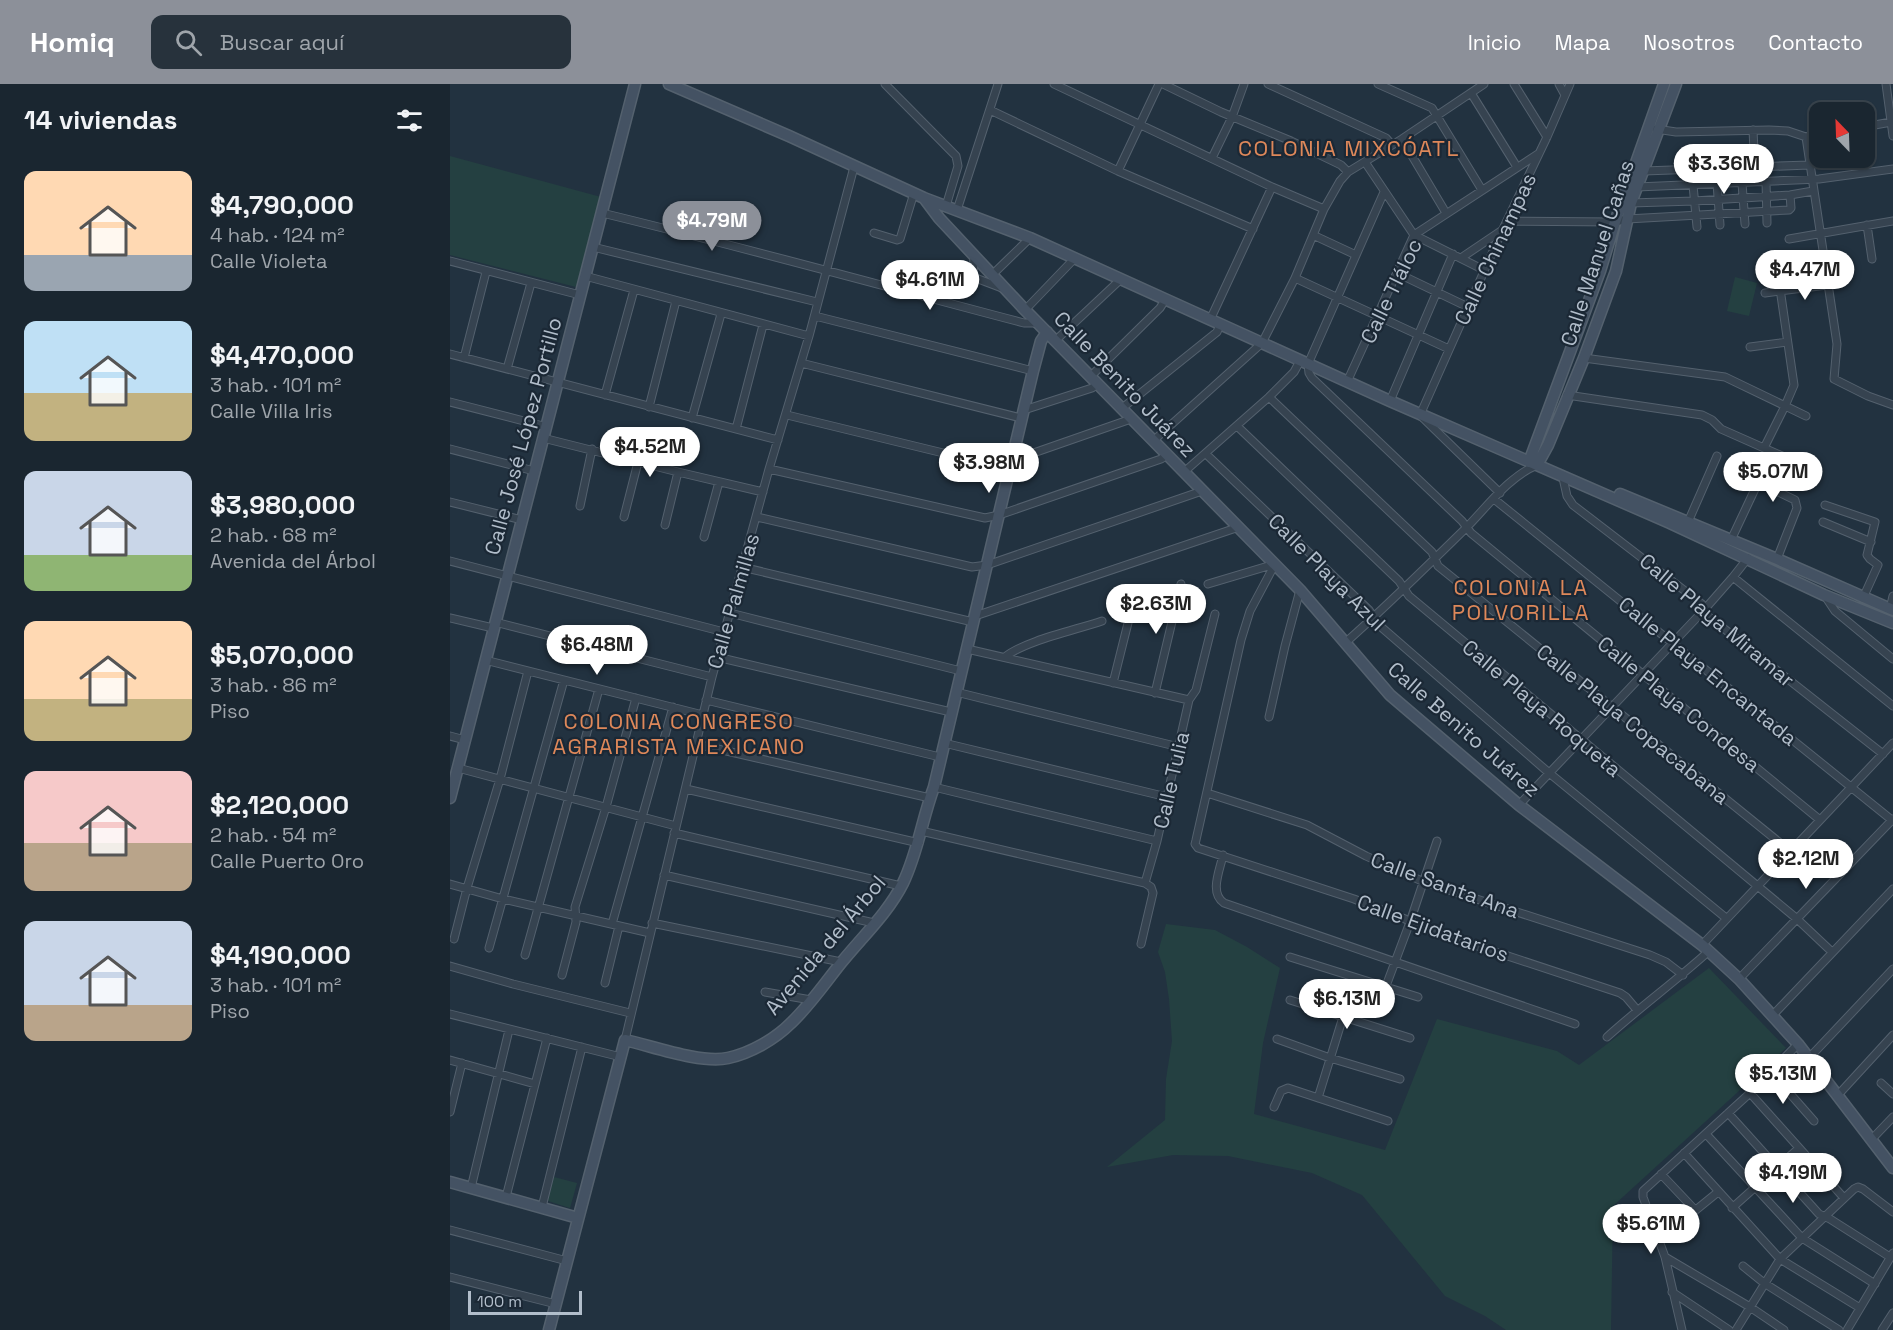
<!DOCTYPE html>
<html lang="es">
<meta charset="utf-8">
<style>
:root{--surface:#1a2630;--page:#27323c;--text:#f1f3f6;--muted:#9fa5ab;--line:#38434c;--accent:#8c9099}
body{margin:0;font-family:"Space Grotesk",sans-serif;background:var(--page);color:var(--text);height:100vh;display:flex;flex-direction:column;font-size:22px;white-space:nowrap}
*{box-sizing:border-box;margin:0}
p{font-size:20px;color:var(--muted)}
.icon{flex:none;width:33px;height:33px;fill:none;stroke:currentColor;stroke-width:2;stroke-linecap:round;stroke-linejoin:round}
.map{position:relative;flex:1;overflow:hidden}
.drawer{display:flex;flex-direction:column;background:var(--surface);width:450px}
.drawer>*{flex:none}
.needle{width:39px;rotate:337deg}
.buttons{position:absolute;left:1359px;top:18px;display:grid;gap:12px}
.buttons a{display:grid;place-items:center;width:66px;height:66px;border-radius:12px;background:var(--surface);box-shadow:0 2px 4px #0004,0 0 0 2px var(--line);font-size:30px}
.scale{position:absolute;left:18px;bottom:15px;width:114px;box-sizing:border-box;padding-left:6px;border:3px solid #b2becb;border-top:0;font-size:16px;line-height:21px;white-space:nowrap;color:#b2becb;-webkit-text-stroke:4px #1b2835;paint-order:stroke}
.price{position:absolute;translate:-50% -51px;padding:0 14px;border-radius:21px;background:#fff;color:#222;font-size:20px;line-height:39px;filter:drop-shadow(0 2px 3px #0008)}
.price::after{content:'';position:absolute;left:50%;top:36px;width:18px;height:14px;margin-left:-9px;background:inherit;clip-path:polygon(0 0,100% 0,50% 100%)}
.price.on{background:var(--accent);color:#fff}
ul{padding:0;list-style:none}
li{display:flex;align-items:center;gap:18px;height:150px;padding:0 24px}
li span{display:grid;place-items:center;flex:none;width:168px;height:120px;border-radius:12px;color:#555}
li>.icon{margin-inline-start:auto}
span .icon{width:72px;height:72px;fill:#fffc;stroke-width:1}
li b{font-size:26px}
h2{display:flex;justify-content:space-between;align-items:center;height:72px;padding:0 24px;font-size:26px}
header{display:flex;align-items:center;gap:36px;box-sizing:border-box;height:84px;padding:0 30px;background:var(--accent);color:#fff}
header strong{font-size:28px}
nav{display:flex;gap:33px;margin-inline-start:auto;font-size:21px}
.search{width:420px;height:54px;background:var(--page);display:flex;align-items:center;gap:15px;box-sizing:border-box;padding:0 21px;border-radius:12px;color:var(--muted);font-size:22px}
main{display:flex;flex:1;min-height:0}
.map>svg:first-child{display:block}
.green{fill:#244041}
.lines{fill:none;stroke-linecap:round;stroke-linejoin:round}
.street-casing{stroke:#54616e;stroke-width:9}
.secondary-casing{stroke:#54616e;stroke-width:13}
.street{stroke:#364350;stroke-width:7}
.secondary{stroke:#445263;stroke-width:10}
.labels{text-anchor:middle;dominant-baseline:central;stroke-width:4.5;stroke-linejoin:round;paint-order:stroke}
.street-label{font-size:21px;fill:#b2becb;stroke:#1b2835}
.neighbourhood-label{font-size:22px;letter-spacing:1.5px;fill:#de885a;stroke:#1b2835}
</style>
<header>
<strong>Homiq</strong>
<div class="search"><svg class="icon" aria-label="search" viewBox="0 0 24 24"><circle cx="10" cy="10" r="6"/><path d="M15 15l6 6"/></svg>Buscar aquí</div>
<nav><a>Inicio</a><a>Mapa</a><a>Nosotros</a><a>Contacto</a></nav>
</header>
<main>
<section class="drawer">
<h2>14 viviendas<svg class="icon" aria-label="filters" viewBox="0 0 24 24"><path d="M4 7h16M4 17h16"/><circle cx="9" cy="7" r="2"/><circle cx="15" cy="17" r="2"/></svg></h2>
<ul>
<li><span style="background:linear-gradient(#ffd9b3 70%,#9aa5b1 0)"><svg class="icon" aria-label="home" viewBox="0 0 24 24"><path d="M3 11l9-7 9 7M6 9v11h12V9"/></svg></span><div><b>$4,790,000</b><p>4 hab. · 124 m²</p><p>Calle Violeta</p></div></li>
<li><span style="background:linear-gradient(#bfe0f5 60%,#c2b280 0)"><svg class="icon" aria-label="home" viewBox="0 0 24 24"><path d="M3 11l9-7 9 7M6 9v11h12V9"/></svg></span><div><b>$4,470,000</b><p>3 hab. · 101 m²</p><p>Calle Villa Iris</p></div></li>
<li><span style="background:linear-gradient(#c9d6e8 70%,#8fb573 0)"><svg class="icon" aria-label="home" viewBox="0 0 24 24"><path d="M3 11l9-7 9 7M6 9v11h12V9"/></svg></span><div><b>$3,980,000</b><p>2 hab. · 68 m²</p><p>Avenida del Árbol</p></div></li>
<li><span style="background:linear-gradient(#ffd9b3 65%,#c2b280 0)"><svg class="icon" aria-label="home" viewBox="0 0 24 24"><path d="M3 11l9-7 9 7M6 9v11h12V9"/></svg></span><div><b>$5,070,000</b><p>3 hab. · 86 m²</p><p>Piso</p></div></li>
<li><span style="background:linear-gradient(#f6c9c9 60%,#b9a48a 0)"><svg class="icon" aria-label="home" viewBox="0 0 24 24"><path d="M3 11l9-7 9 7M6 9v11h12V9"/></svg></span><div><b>$2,120,000</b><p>2 hab. · 54 m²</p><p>Calle Puerto Oro</p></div></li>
<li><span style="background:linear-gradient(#c9d6e8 70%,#b9a48a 0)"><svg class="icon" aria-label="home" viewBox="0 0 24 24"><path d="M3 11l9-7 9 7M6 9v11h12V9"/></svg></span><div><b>$4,190,000</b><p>3 hab. · 101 m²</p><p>Piso</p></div></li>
</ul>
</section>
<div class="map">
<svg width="1443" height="1246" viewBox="0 0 1443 1246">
<rect width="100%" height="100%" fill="#223240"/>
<!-- green -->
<path class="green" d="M0 72 151 113 130 204 0 171Z
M1285 193 1307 199 1299 232 1277 227Z
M716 840 765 846 797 863 830 884 813 959 804 1030 935 1066 987 935 1107 967 1129 981 1259 884 1336 964 1163 1122 1161 1246H1056L1035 1232 995 1212 912 1111 862 1089 778 1072 723 1071 657 1083 715 1036 716 995 722 957 719 915 715 888 708 868Z
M100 1092 127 1099 120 1124 95 1116Z"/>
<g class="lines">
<!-- street casing -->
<g class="street-casing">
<path id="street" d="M435 0 506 72 508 82 496 122
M604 0 822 103 874 125
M713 0 771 28 841 57 891 81 898 88
M818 0 936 54 942 61
M928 0 982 24 1032 106
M1064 0 1097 53
M1109 0 1115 11
M1436 0 1443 52
M1021 9 1067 83
M540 26 668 87 803 145
M1414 43 1441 38
M1206 45 1226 48 1319 46 1338 47 1356 53 1370 50
M1303 46 1304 67
M1356 53 1387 260 1384 295 1418 312 1443 321
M952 55 996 129
M1278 68 1279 99
M762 74 782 33 794 0
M915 78 964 151 1034 186
M668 87 709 0
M1194 87 1359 81
M1316 97 1317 139
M1267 99 1270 141
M1292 99 1295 140
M1243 101 1247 143
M1187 103 1369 95 1443 85
M934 108 858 280 859 289 862 294 1012 437 1021 449 1370 736
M1181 119 1244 117 1340 111 1363 107
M507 126 548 0
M152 129C293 163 433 202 574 239H588
M1058 137 1165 138 1177 135 1339 126 1341 124 1340 111
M1417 141 1422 175
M424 149 447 156 450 155 464 109
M863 151 906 171
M1339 155 1443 137
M143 163 367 218
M524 173 523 193 552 204
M1011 174 1051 147
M0 177 130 211
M947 189 1018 223
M542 191 580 154
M135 192 359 252
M845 194 999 265
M1315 209 1377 201
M575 226 624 175
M365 232 583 287
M760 236 822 103
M606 256 671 195
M1300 263 1337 258
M0 270 328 356
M14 274 36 188
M1134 274 1275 293 1356 332
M351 279 571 334
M57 285 81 199
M641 292 710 224 715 216
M897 298 964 151 1088 70
M155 311 184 206
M1117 311 1252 331 1262 336 1271 345 1357 383
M819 313 982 468 988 482 1340 767
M940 317 1003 170
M0 318 97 343
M199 323 226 217
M671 325 767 248 770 241
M574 326 642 304 647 300
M337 331 559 385
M242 334 271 230
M787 342 949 497 959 512 1346 834 1382 868
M286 345 313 241
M93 354 228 388 313 408
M703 357 812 259 845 194 874 125 890 97 898 88 952 55 1034 0
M1314 364 1335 322 1344 301 1328 191
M0 365 84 387
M563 370 572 373 681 335
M756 370 919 526 930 542 1098 688 1276 834
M319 385 535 434 549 431 711 375 717 371
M734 388 819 313 844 288 850 277
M1113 394 1117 412 1123 421 1252 520 1258 532 1433 670
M1050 409 970 331 1052 147 1097 53 1120 0
M1044 415 1443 737
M0 418 72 436
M1375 421 1425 438 1417 471 1420 475 1428 481 1413 514
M130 422 142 365
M174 433 188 378
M307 433 522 483 537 481 752 407
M1238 438 1267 372
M1373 438 1421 458
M215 441 228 388
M254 453 269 398
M1281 456 1305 405 1309 401H1314L1345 416 1347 424 1327 475
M0 477 274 548
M825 480 800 527 791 556 746 756 745 760 748 764 904 815 955 835 970 843 1170 909 1176 913 1187 926
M292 483 523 538
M1283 493 1443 622
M758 500 825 480
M1375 512 1385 527 1443 575
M1440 525 1443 512
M280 529 511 587
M525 532 789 443
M0 534 43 544
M45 538 262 593
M895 559C937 522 976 483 1015 445 1037 423 1058 393 1087 381
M517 565 739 616
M267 573 501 628
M555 573C574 557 626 546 652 537
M35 576 253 631
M663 599 684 515
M506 608 729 663
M705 609 731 500
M256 616 490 673
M819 633 835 562 850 506
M0 652 15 656
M494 659 717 713
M246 660 480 714
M8 684 226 742
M484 703 707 757
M236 705 469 759
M757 709 857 741 916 772 974 798 1200 871 1216 878 1233 891
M1069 721 1254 526 1283 493 1298 474
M471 747 695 799
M224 749 451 802
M773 771C770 786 759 809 774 819L1125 940
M214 791 424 839
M0 800 53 815 200 849
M202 839 391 878
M162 840 223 623
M4 855 17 804 50 695 78 587
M691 860 703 809 701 803 695 799 707 757 739 616 746 606 765 530
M1252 861 1443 659
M39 864 114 596
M75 871 149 605
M840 873 968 913
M0 882 63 900 180 929
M112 891 126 838 125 823 156 723 186 614
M1289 895 1443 735
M155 899 169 842
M936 902 960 838 987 757
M315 908 361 916
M840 916 960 954
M0 930 171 973
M1323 931 1443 805
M1157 953C1190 923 1226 897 1259 867
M827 955 880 974 950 995
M175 956 262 593 319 385 359 252 404 83
M1359 974 1443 885
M0 976 85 1000
M1321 988 1364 1037
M1431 999 1443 1010
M1300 1009 1394 1114
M1388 1011 1443 951
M868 1014 905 894
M824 1023 831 1007 838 1004 938 1037
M0 1028 12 979
M1278 1029 1369 1130 1380 1135 1440 1173
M1256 1050 1352 1154 1425 1200
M1421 1056 1443 1033
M1234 1069 1330 1175 1410 1224
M1211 1090 1245 1126
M21 1104 59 946
M56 1113 97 954
M92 1123 132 963
M1282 1124 1349 1064
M0 1146 117 1177
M1209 1156 1268 1108
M1215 1173 1300 1223 1334 1246
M1293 1182 1314 1199 1389 1246
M0 1193 106 1220
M1222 1208 1279 1246
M1232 1246 1215 1173 1193 1113V1107L1300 1009 1348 960
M1286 1246 1330 1175 1404 1105 1408 1103 1413 1105 1443 1128
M1397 1246 1443 1169
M1432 1246 1443 1229"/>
</g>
<!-- secondary casing -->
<g class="secondary-casing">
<path id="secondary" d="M219 0 339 52 474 114 580 154 940 317 1220 439 1374 511 1443 539
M474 114 489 134 575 226 850 506 940 611 1069 721 1252 861 1289 895 1348 960 1443 1084
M1079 378 1150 187 1165 138 1214 0
M1087 381 1098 361 1134 274 1166 187 1181 119 1226 0
M1170 410 1327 475 1443 526
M0 714 185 0
M0 1098 128 1134
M99 1246 175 956C202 962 251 980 278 974 301 969 325 955 341 939 360 921 375 899 391 879 412 853 438 829 453 799 468 768 472 735 484 703L583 287 591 257 597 248"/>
</g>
<!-- street -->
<use href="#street" class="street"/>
<!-- secondary -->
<use href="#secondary" class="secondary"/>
</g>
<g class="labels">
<!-- street labels -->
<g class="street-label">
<text transform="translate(1045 165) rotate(-65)">Calle Chinampas</text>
<text transform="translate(1147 169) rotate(-72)">Calle Manuel Cañas</text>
<text transform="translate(941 207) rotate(-64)">Calle Tláloc</text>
<text transform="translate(675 300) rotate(46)">Calle Benito Juárez</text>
<text transform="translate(73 352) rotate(-75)">Calle José López Portillo</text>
<text transform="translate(877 488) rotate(45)">Calle Playa Azul</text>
<text transform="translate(283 517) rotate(-74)">Calle Palmillas</text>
<text transform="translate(1267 536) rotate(40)">Calle Playa Miramar</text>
<text transform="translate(1258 587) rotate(39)">Calle Playa Encantada</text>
<text transform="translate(1229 620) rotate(39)">Calle Playa Condesa</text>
<text transform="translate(1092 624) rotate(40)">Calle Playa Roqueta</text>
<text transform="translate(1183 640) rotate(39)">Calle Playa Copacabana</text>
<text transform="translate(1014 645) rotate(41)">Calle Benito Juárez</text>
<text transform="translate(721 696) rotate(-77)">Calle Tulia</text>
<text transform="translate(995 801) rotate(20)">Calle Santa Ana</text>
<text transform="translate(983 844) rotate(20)">Calle Ejidatarios</text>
<text transform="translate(375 861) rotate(-50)">Avenida del Árbol</text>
</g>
<!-- neighbourhood labels -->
<g class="neighbourhood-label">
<text x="899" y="64">COLONIA MIXCÓATL</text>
<text x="1071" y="503">COLONIA LA<tspan x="1071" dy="25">POLVORILLA</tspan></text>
<text x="229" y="637">COLONIA CONGRESO<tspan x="229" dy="25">AGRARISTA MEXICANO</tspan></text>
</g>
</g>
</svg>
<div class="buttons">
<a><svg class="needle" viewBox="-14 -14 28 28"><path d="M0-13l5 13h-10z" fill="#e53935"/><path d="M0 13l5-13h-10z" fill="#9fa5ab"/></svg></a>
</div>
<div class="scale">100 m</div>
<b class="price" style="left:1274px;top:111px">$3.36M</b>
<b class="price on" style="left:262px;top:168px">$4.79M</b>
<b class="price" style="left:1355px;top:217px">$4.47M</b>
<b class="price" style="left:480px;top:227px">$4.61M</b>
<b class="price" style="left:200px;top:394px">$4.52M</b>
<b class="price" style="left:539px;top:410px">$3.98M</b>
<b class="price" style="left:1323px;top:419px">$5.07M</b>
<b class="price" style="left:706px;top:551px">$2.63M</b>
<b class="price" style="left:147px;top:592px">$6.48M</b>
<b class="price" style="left:1356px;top:806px">$2.12M</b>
<b class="price" style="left:897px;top:946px">$6.13M</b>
<b class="price" style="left:1333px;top:1021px">$5.13M</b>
<b class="price" style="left:1343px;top:1120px">$4.19M</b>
<b class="price" style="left:1201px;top:1171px">$5.61M</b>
</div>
</main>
